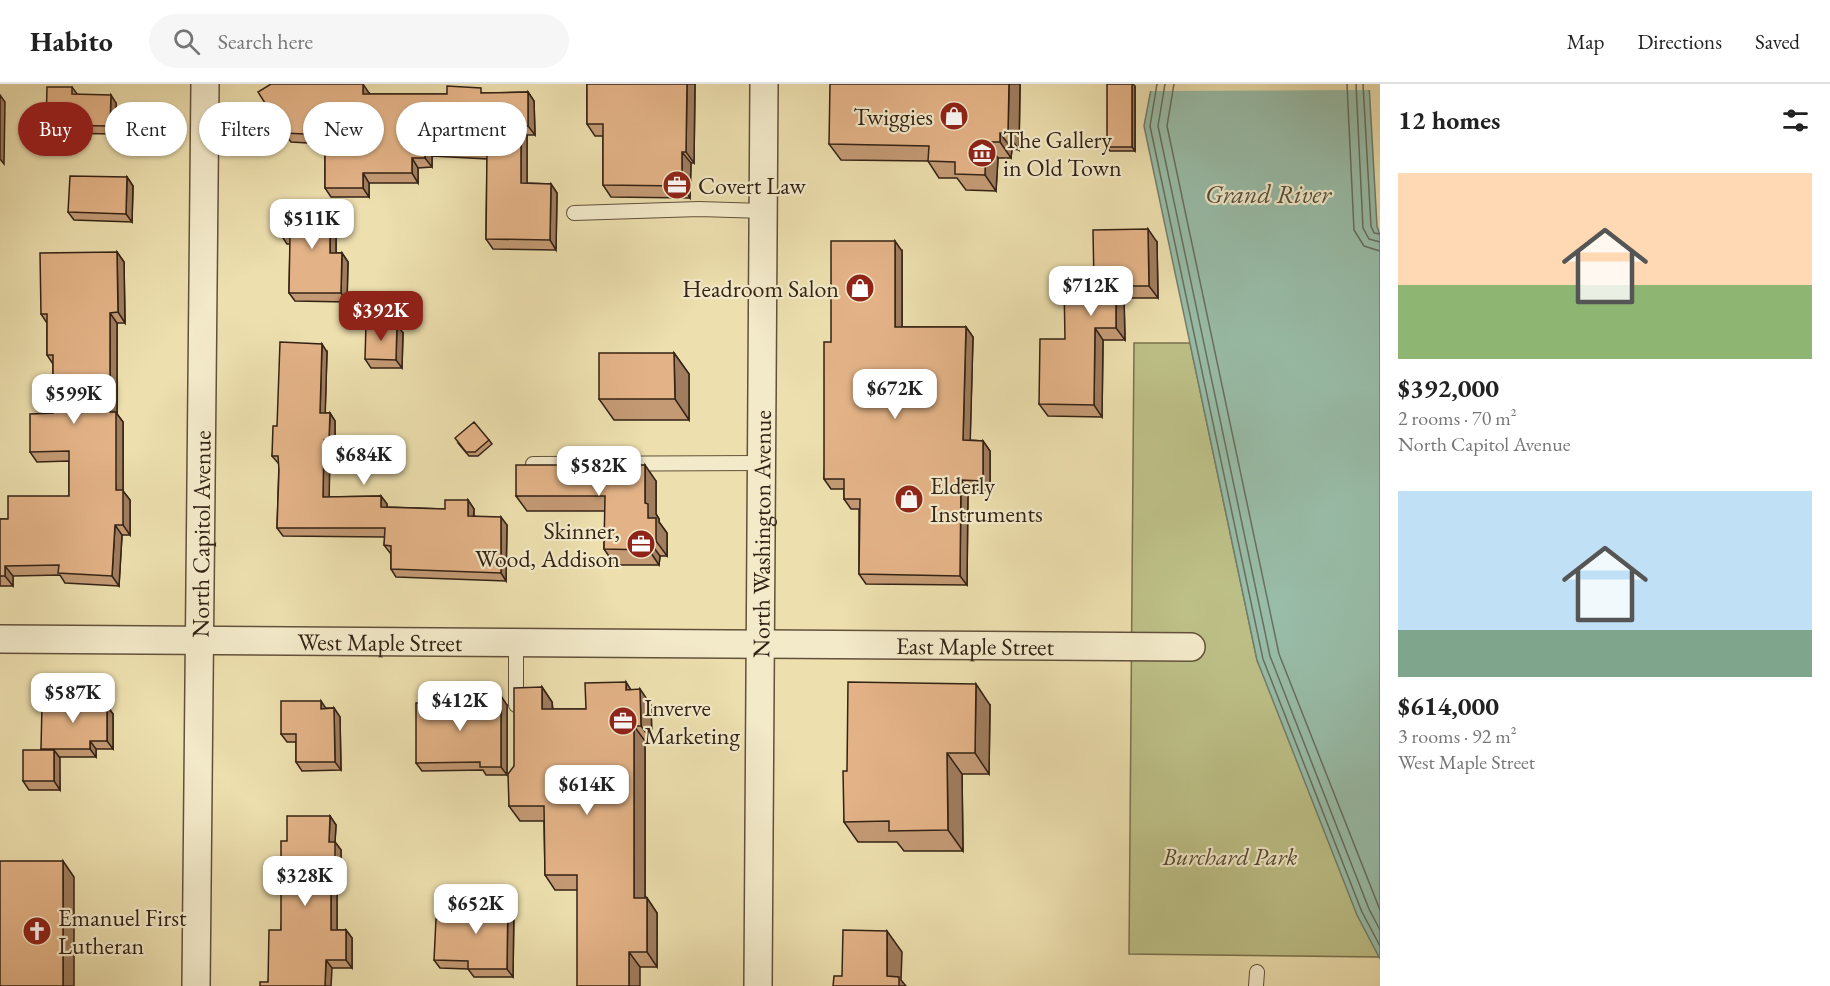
<!DOCTYPE html>
<meta charset="utf-8">
<style>
:root{--surface:#fff;--page:#f6f6f6;--text:#222;--muted:#767676;--line:#e0e0e0;--accent:#8f2418}
body{margin:0;font-family:"EB Garamond",serif;background:var(--page);color:var(--text);height:100vh;display:flex;flex-direction:column;font-size:22px;white-space:nowrap}
*{box-sizing:border-box;margin:0}
p{font-size:20px;color:var(--muted)}
.icon{flex:none;width:33px;height:33px;fill:none;stroke:currentColor;stroke-width:2;stroke-linecap:round;stroke-linejoin:round}
.map{position:relative;flex:1;overflow:hidden}
.details{display:flex;flex-direction:column;background:var(--surface);width:450px}
.details>*{flex:none}
.top-card{position:absolute;left:18px;top:18px;width:570px;height:54px;display:flex;gap:12px}
.price{position:absolute;translate:-50% -51px;padding:0 14px;border-radius:12px;background:#fff;color:#222;font-size:20px;line-height:39px;filter:drop-shadow(0 2px 3px #0008)}
.price::after{content:'';position:absolute;left:50%;top:36px;width:18px;height:14px;margin-left:-9px;background:inherit;clip-path:polygon(0 0,100% 0,50% 100%)}
.price.on{background:var(--accent);color:#fff}
ul{padding:0;list-style:none}
li{display:grid;align-content:center;gap:12px;height:318px;padding:0 18px}
li span{display:grid;place-items:center;height:186px;border-radius:0px;color:#555}
li>.icon{margin-inline-start:auto}
span .icon{width:108px;height:108px;fill:#fffc;stroke-width:1}
li b{font-size:26px}
h2{display:flex;justify-content:space-between;align-items:center;height:72px;padding:0 18px;font-size:26px}
.tag{padding:0 21px;border-radius:27px;background:var(--surface);box-shadow:0 2px 4px #0004;font-size:21px;line-height:54px}
.tag.on{background:var(--accent);color:#fff}
header{display:flex;align-items:center;gap:36px;box-sizing:border-box;height:84px;padding:0 30px;background:var(--surface);border-bottom:2px solid var(--line)}
header strong{font-size:28px}
nav{display:flex;gap:33px;margin-inline-start:auto;font-size:21px}
.search{width:420px;height:54px;background:var(--page);display:flex;align-items:center;gap:15px;box-sizing:border-box;padding:0 21px;border-radius:33px;color:var(--muted);font-size:22px}
main{display:flex;flex:1;min-height:0}
.map>svg:first-child{display:block}
.green{fill:#bdc087;stroke:#78714e;stroke-width:1.5}
.water{fill:#99bda9;stroke:#707f6e;stroke-width:1.5}
.pier{fill:#eddfae}
.lines{fill:none;stroke-linecap:round;stroke-linejoin:round}
.shore{stroke:#66705f;stroke-width:1.5}
.service-casing{stroke:#62513b;stroke-width:16}
.minor-casing{stroke:#62513b;stroke-width:30}
.service{stroke:#f3eaca;stroke-width:14}
.minor{stroke:#f3eaca;stroke-width:27}
.wall{fill:#c39a74;stroke:#332215;stroke-width:1.5}
.shaded-wall{fill:#9f7d5e;stroke:#332215;stroke-width:1.5}
.building{fill:#e3b387;stroke:#332215;stroke-width:1.5}
.labels{text-anchor:middle;dominant-baseline:central;stroke-width:4.5;stroke-linejoin:round;paint-order:stroke}
.poi-label{font-size:24px;fill:#332215;stroke:#f3eaca;text-anchor:start}
.street-label{font-size:24px;fill:#332215;stroke:#f3eaca}
.park-label{font-size:24px;font-style:italic;fill:#564a32;stroke:#f3eaca}
.water-label{font-size:26px;font-style:italic;fill:#525041;stroke:#f3eaca}
</style>
<header>
<strong>Habito</strong>
<div class="search"><svg class="icon" aria-label="search" viewBox="0 0 24 24"><circle cx="10" cy="10" r="6"/><path d="M15 15l6 6"/></svg>Search here</div>
<nav><a>Map</a><a>Directions</a><a>Saved</a></nav>
</header>
<main>
<div class="map">
<svg width="1380" height="902" viewBox="0 0 1380 902">
<rect width="100%" height="100%" fill="#eddfae"/>
<filter id="stains"><feTurbulence type="fractalNoise" baseFrequency=".00333" numOctaves="4"/><feColorMatrix values="0 0 0 0 .2 0 0 0 0 .09 0 0 0 0 .02 0 0 0 .5 -.17"/></filter>
<radialGradient id="worn" r=".72"><stop offset=".6" stop-color="#630" stop-opacity="0"/><stop offset="1" stop-color="#630" stop-opacity=".3"/></radialGradient>
<!-- green -->
<path class="green" d="M1134 259H1190L1257 576 1380 873 1129 870Z"/>
<!-- water -->
<path class="water" d="M1152 0H1369L1377 142 1380 151V875L1357 831 1257 576 1144 42Z"/>
<!-- pier -->
<path class="pier" d="M1149 0H1372V6L1147 7Z"/>
<g class="lines">
<!-- shore -->
<path class="shore" d="M1157 0 1150 42 1263 575 1362 828 1380 862
M1165 0 1158 42 1270 572 1369 825 1380 846
M1174 0 1167 42 1279 570 1380 826
M1347 0 1354 146 1364 162 1380 167
M1356 0 1363 144 1369 155 1380 158
M1363 0 1371 142 1374 149 1380 150"/>
<!-- service casing -->
<g class="service-casing">
<path id="service" d="M574 129 699 125 765 127
M533 380 762 379
M516 560V621
M1256 902 1257 888"/>
</g>
<!-- minor casing -->
<g class="minor-casing">
<g id="minor">
<path id="s1" d="M0 555 1191 563"/>
<path id="s2" d="M196 902 205 0"/>
<path id="s3" d="M758 902 764 0"/>
</g>
</g>
<!-- service -->
<use href="#service" class="service"/>
<!-- minor -->
<use href="#minor" class="minor"/>
</g>
<!-- wall -->
<path class="wall" d="M587 0H695L694 79H691L690 114 611 113 603 101V52H595L587 40Z
M1020 1 1019 66 1012 65 1011 74H998L996 107 966 106 957 94H939L928 77 841 76 829 60Z
M1135 2V67H1110L1107 63Z
M72 3 77 10 116 19V50L52 49 46 41Z
M528 8 534 17 535 51H527V99L551 100 557 109 556 166 493 165 486 155 487 75 432 72V83L418 84V99H369V113H331L325 104V60L291 58 284 49 369 9V10H447Z
M127 93 133 102 132 138 74 136 68 128Z
M330 119 336 128V169H342L348 178 347 218 295 217 289 209 290 160H287L281 151 295 130Z
M1157 158 1158 214H1124L1125 256H1103L1102 333 1048 332 1039 320 1094 201Z
M902 167V243H966L973 253 970 356 983 357 990 367V406H968L967 501 866 500 859 490V425H851L844 415V405H831L824 395 831 258Z
M117 168 124 178 125 239H117V330L123 338V407L130 416V451H122L119 502 65 499 60 491 13 492V502H0V435H8L69 412V377L37 378 30 368 53 329V280L47 271V239L41 230Z
M403 249 402 284H371L365 275Z
M327 268 325 329H330L335 337V364H330L329 413 381 412 387 420V423L445 425 468 416 474 425V432L507 441 506 497 396 493 391 485V470L384 461 385 453 283 452 277 444 279 380 272 372 277 342Z
M674 269 689 290V336H614L599 315Z
M489 356 492 360 478 372H469L458 359Z
M656 397V430L659 435V438L667 449V472H660L659 481H615L604 465 605 427H527L516 412Z
M542 603 552 618 553 625H586L631 606 651 621 652 657H645V814H647L657 829V883H640L577 806H555L545 791 544 737H520L509 722 514 682Z
M87 612 93 622H107L113 630V665H96V673H59L60 706H29L23 697 42 666 41 665 65 620Z
M507 621V691H486L483 686 422 687 416 679Z
M990 621 989 690H962L963 767H904L897 758H858L844 738 847 687Z
M326 624H334L340 633 341 686 302 687 296 678V658H287L281 650Z
M330 732 336 741 335 758 341 766V805H337V846H346L352 854V884H332L268 898 281 846 287 757Z
M508 812 514 821 513 893H474L468 885 440 884 434 876 468 836Z"/>
<!-- shaded-wall -->
<path class="shaded-wall" d="M363 0 369 9V19L363 10Z
M687 0H695L694 79 686 68Z
M1009 0H1020V1L1019 66 1008 50Z
M1132 0H1133L1135 2V67L1132 63Z
M528 8 534 17 535 51 528 42Z
M0 11 5 18 4 80 0 75Z
M111 11 116 19V50L110 42Z
M521 42 527 51V109L521 99Z
M1000 49 1012 65 1011 74 1000 58Z
M986 58 998 74 996 107 985 91Z
M425 63 432 72V83L425 74Z
M682 68 691 79 690 114 682 102Z
M412 74 418 84V99L412 89Z
M363 89 369 99V113L363 104Z
M127 93 133 102 132 138 126 130Z
M551 100 557 109 556 166 550 156Z
M330 119 336 128V178L330 169Z
M1148 145 1157 158 1158 214 1149 202Z
M895 157 902 167V253L895 243Z
M117 168 124 178 125 239 118 228Z
M342 169 348 178 347 218 341 209Z
M1116 202 1124 214 1125 256 1116 244Z
M110 229 117 239V330L123 338V407L130 416V451L123 441 116 406 110 328Z
M397 240 403 249 402 284 396 276Z
M966 243 973 253 970 366 963 356Z
M1095 244 1103 256 1102 333 1094 321Z
M322 260 327 268 325 337 320 329Z
M674 269 689 290V336L675 315Z
M330 329 335 337V364L329 356Z
M324 356 330 364 329 421 323 413Z
M983 357 990 367V406L983 397Z
M645 381 656 397V430L659 435V438L667 449V472L656 457 648 434 645 419Z
M961 396 968 406 967 501 960 492Z
M381 412 387 420V432L381 423Z
M468 416 474 425 473 440 468 432Z
M501 433 507 441 506 497 501 489Z
M115 441 122 451 119 502 112 492Z
M649 457 660 472 659 481 649 466Z
M5 482 13 492V502L5 492Z
M626 598 636 614 626 606Z
M976 600 990 621 989 690 975 669Z
M542 603 552 618 553 640 542 625Z
M640 605 651 621 652 657 641 642Z
M87 612 93 620V630L87 622Z
M501 612 507 621V691L501 683Z
M321 617 327 626 321 625Z
M107 622 113 630V665L107 657Z
M334 624 340 633 341 686 335 678Z
M634 642 645 657V829L634 814Z
M90 657 96 665V673L90 665Z
M54 666 60 674V706L54 697Z
M947 669 962 690 963 767 948 746Z
M330 732 336 741 335 758 341 766V805L335 797 329 758Z
M63 777 74 793V902H63Z
M331 797 337 805V854L331 846Z
M508 812 514 821 513 893 507 885Z
M647 814 657 829V883L647 868Z
M346 846 352 854V884L346 876Z
M887 847 902 868 901 896 906 902H893L887 892Z
M629 868 640 883V902H629Z
M326 876 332 884 331 902H325Z"/>
<!-- building -->
<path class="building" d="M271 0H363V10H447V2L481 4V9L528 8V42H521V99L551 100 550 156 486 155 487 66 425 63V74H412V89H363V104H325V51L284 49 258 8Z
M587 0H687L686 68H682V102L603 101V40H587Z
M830 0H1009L1008 50 1000 49V58H986L985 91 955 90V78L928 77 929 62 829 60Z
M1107 0H1132V63H1107Z
M47 3H72V10L111 11 110 42 46 41Z
M70 92 127 93 126 130 68 128Z
M295 119H330V169H342L341 209H289L290 151H281V130H295Z
M1148 145 1149 202H1116V244H1095L1094 321 1039 320 1040 255H1065L1064 201H1094L1093 146Z
M831 157H895V243H966L963 356 983 357V397L961 396 960 492 859 490 860 415H844V395H824V258H831Z
M117 168 118 228 110 229V328H116V406H123V441H115L112 492 58 489 59 481 5 482V492H0V435H8V412H69V367L30 368V330L53 329V271H47V230H41L40 169Z
M366 240H397L396 276 365 275Z
M280 258 322 260 320 329H330L329 356H324L323 413 381 412V423L445 425V416H468V432L501 433V489L391 485V462L384 461 385 444H277L279 386 278 372H272L273 342H277Z
M599 269H674L675 315H599Z
M474 338 489 356 475 368H466L455 354Z
M516 381H645V419L648 420V434H656V457H649V466L604 465 605 412H516Z
M626 598V606L640 605 641 642H634V814H647V868H629V902H577V791H545L544 722H509L508 690 514 682V604L542 603V625H586L585 599Z
M848 598 976 600 975 669H947L948 746 889 747V737L844 738 843 687H847Z
M65 612H87V622H107V657H90V665H41L42 620H65Z
M469 612H501V683H480V678L416 679V619H469Z
M281 617H321V625L334 624 335 678H296V650H281Z
M23 666H54V697H23Z
M287 732H330L329 758H335V797H331V846H346V876H326L325 902H260V898H268L269 846H281V757H287Z
M0 777H63V902H0Z
M468 812H508L507 885H468V877L434 876 436 835 468 836Z
M843 846 887 847V892L899 893V902H833L834 892H842Z"/>
<!-- icons -->
<defs>
<g id="shop-disc" transform="scale(1.5)"><circle r="9.5" fill="#8f2418" stroke="#f3eaca"/><path d="M-5-2.5h2.3a2.7 3.5 0 0 1 5.4 0H5L5.5 6h-11ZM-1.5-2.5h3a1.5 2.3 0 0 0-3 0Z" fill="#fff"/></g>
<g id="museum-disc" transform="scale(1.5)"><circle r="9.5" fill="#8f2418" stroke="#f3eaca"/><path d="M0-6L6-3V-2H-6V-3ZM-5-1h2V3h-2ZM-1-1h2V3h-2ZM3-1h2V3H3ZM-6 4H6V6H-6Z" fill="#fff"/></g>
<g id="office-disc" transform="scale(1.5)"><circle r="9.5" fill="#8f2418" stroke="#f3eaca"/><path d="M-6-3h4V-5.5h4V-3h4V5H-6ZM-1-4.5V-3h2v-1.5ZM-6 0V1H6V0Z" fill="#fff"/></g>
<g id="church-disc" transform="scale(1.5)"><circle r="9.5" fill="#8f2418" stroke="#f3eaca"/><path d="M-1.2-6h2.4v3.5h3.3v2.4h-3.3V6h-2.4V-.1h-3.3v-2.4h3.3Z" fill="#fff"/></g>
</defs>
<g fill-rule="evenodd">
<use href="#shop-disc" x="954" y="32"/>
<use href="#museum-disc" x="982" y="69"/>
<use href="#office-disc" x="677" y="101"/>
<use href="#shop-disc" x="860" y="204"/>
<use href="#shop-disc" x="909" y="415"/>
<use href="#office-disc" x="641" y="460"/>
<use href="#office-disc" x="623" y="637"/>
<use href="#church-disc" x="37" y="847"/>
</g>
<g class="labels">
<!-- poi labels -->
<g class="poi-label">
<text x="933" y="32" text-anchor="end">Twiggies</text>
<text x="1003" y="55">The Gallery<tspan x="1003" dy="28">in Old Town</tspan></text>
<text x="698" y="101">Covert Law</text>
<text x="839" y="204" text-anchor="end">Headroom Salon</text>
<text x="930" y="401">Elderly<tspan x="930" dy="28">Instruments</tspan></text>
<text x="620" y="446" text-anchor="end">Skinner,<tspan x="620" dy="28">Wood, Addison</tspan></text>
<text x="644" y="623">Inverve<tspan x="644" dy="28">Marketing</tspan></text>
<text x="58" y="833">Emanuel First<tspan x="58" dy="28">Lutheran</tspan></text>
</g>
<!-- street labels -->
<g class="street-label">
<text stroke="none"><textPath href="#s2" startOffset="452">North Capitol Avenue</textPath></text>
<text stroke="none"><textPath href="#s3" startOffset="452">North Washington Avenue</textPath></text>
<text stroke="none"><textPath href="#s1" startOffset="380">West Maple Street</textPath></text>
<text stroke="none"><textPath href="#s1" startOffset="975">East Maple Street</textPath></text>
</g>
<!-- park labels -->
<g class="park-label">
<text x="1230" y="772">Burchard Park</text>
</g>
<!-- water labels -->
<g class="water-label">
<text x="1268" y="110">Grand River</text>
</g>
</g>
<rect width="100%" height="100%" filter="url(#stains)"/>
<rect width="100%" height="100%" fill="url(#worn)"/>
</svg>
<b class="price" style="left:312px;top:166px">$511K</b>
<b class="price" style="left:1091px;top:233px">$712K</b>
<b class="price on" style="left:381px;top:258px">$392K</b>
<b class="price" style="left:895px;top:336px">$672K</b>
<b class="price" style="left:74px;top:341px">$599K</b>
<b class="price" style="left:364px;top:402px">$684K</b>
<b class="price" style="left:599px;top:413px">$582K</b>
<b class="price" style="left:73px;top:640px">$587K</b>
<b class="price" style="left:460px;top:648px">$412K</b>
<b class="price" style="left:587px;top:732px">$614K</b>
<b class="price" style="left:305px;top:823px">$328K</b>
<b class="price" style="left:476px;top:851px">$652K</b>
<div class="top-card">
<a class="tag on">Buy</a>
<a class="tag">Rent</a>
<a class="tag">Filters</a>
<a class="tag">New</a>
<a class="tag">Apartment</a>
</div>
</div>
<section class="details">
<h2>12 homes<svg class="icon" aria-label="filters" viewBox="0 0 24 24"><path d="M4 7h16M4 17h16"/><circle cx="9" cy="7" r="2"/><circle cx="15" cy="17" r="2"/></svg></h2>
<ul>
<li><span style="background:linear-gradient(#ffd9b3 60%,#8fb573 0)"><svg class="icon" aria-label="home" viewBox="0 0 24 24"><path d="M3 11l9-7 9 7M6 9v11h12V9"/></svg></span><div><b>$392,000</b><p>2 rooms · 70 m²</p><p>North Capitol Avenue</p></div></li>
<li><span style="background:linear-gradient(#bfe0f5 75%,#7fa58c 0)"><svg class="icon" aria-label="home" viewBox="0 0 24 24"><path d="M3 11l9-7 9 7M6 9v11h12V9"/></svg></span><div><b>$614,000</b><p>3 rooms · 92 m²</p><p>West Maple Street</p></div></li>
</ul>
</section>
</main>
